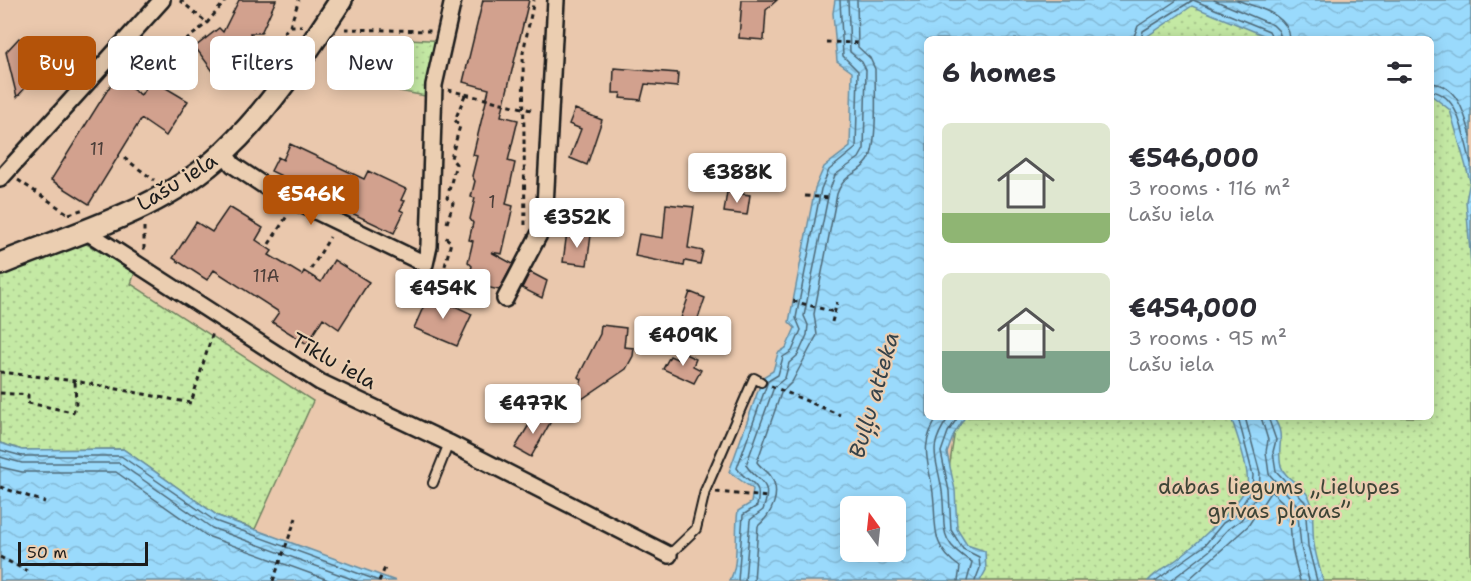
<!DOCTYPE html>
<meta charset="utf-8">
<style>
:root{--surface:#fff;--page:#f7f7f7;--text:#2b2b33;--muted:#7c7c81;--accent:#b45309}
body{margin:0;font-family:"Shantell Sans",sans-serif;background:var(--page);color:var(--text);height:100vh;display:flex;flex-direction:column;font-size:22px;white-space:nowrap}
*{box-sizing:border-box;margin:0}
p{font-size:20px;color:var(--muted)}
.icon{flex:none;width:33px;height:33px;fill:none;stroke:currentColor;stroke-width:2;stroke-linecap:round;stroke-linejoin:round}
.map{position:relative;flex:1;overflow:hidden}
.panel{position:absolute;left:924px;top:36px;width:510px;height:384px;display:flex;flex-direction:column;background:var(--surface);border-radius:9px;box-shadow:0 3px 15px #0003}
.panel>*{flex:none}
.guide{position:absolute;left:18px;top:36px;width:570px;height:54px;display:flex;gap:12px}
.needle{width:39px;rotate:345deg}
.fabs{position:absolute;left:840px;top:496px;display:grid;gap:12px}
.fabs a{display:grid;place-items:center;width:66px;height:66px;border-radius:9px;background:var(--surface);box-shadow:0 3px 15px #0003;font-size:30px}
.scale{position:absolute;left:18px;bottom:15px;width:130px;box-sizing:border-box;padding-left:6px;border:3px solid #1c1c1c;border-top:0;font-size:16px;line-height:21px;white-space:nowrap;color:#1c1c1c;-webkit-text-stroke:4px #ebceb1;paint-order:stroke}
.price{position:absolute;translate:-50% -51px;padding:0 14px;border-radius:6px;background:#fff;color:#222;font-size:20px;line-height:39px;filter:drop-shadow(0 2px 3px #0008)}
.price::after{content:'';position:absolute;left:50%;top:36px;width:18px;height:14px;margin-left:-9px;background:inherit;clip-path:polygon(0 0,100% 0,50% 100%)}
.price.selected{background:var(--accent);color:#fff}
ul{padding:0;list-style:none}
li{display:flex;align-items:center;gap:18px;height:150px;padding:0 18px}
li span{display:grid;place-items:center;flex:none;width:168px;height:120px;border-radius:9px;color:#555}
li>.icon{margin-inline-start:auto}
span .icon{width:72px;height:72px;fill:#fffc;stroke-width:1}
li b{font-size:26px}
h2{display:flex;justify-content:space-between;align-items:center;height:72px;padding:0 18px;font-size:26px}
.pill{padding:0 21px;border-radius:9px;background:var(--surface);box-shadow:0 3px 15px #0003;font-size:21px;line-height:54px}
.pill.selected{background:var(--accent);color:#fff}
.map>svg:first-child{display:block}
.park{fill:url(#park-dots);stroke:#708260;stroke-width:1.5}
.water{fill:url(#water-waves);stroke:#688ea2;stroke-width:1.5;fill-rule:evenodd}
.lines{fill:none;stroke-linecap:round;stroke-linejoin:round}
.shore{stroke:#4e6876;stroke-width:1.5}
.building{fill:#d2a18e;stroke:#1c1c1c;stroke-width:1.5}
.lane-casing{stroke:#1c1c1c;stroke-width:12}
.street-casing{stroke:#1c1c1c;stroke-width:20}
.secondary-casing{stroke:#1c1c1c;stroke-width:26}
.path{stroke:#1c1c1c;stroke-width:3;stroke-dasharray:4.5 4.5;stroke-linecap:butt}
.lane{stroke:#ebceb1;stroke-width:8}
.street{stroke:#ebceb1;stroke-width:15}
.secondary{stroke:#ebceb1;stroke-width:21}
.labels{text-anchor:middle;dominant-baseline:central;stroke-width:4.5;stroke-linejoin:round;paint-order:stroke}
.number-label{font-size:18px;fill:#4a3d38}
.street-label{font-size:21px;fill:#1c1c1c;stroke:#ebceb1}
.park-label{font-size:21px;fill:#3e4537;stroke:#ebceb1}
.water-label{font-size:22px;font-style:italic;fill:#354249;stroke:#ebceb1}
</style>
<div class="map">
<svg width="1471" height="581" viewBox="0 0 1471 581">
<defs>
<pattern id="park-dots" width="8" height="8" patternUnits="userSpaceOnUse" patternTransform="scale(1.5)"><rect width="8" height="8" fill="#c4e9a4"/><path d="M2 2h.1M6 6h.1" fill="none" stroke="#a8c78d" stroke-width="1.8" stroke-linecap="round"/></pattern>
<pattern id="water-waves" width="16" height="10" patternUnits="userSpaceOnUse" patternTransform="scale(1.5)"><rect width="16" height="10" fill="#9adafc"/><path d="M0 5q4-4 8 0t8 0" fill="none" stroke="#84bad7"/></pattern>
</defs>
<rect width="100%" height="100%" fill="#eac8ad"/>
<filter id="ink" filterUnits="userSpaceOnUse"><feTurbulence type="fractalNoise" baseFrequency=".0167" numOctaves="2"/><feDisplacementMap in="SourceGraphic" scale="12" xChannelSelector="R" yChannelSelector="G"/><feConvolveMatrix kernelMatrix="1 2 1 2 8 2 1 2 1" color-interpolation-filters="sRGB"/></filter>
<g filter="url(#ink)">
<!-- park -->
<path class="park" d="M1023 0H1471V581H923L945 495 957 417H1431V39H1017Z
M408 39 447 41 436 98 399 91Z
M83 242 135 272 131 284 313 401 255 529 218 516 123 449 22 450 0 443V276Z"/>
<!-- water -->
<path class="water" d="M835 0H1471V266L1466 201 1470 181 1450 110 1431 95V39H1273L1192 6 1143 39H927V417H965L954 434 947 453 955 490 957 529 967 545 985 551 986 570 980 581H729C740 567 734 529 738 511L751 503 753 489 729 472 763 377 773 371 778 353 786 348 795 328 789 322 815 188 824 167 850 147 852 72 837 61 833 13ZM850 507H896V552H850Z
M1231 417H1273C1287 436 1276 447 1281 466 1285 480 1307 486 1311 502 1314 515 1312 530 1314 544 1316 557 1320 569 1323 581H1148C1156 571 1171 565 1181 556 1195 545 1244 500 1247 485 1250 470 1236 433 1231 417Z
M0 443 22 450 123 449 218 516 396 581H0Z"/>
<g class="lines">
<!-- shore -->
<path class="shore" d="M1214 0 1273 25 1279 31 1281 39
M1237 0C1257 8 1289 13 1290 39
M1133 39 1138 26 1177 0
M1141 39 1143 31 1193 0 1269 31 1273 39
M1431 83C1458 85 1465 115 1471 136
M1431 91C1460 94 1464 140 1471 163
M938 417C918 447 929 461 933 493 937 524 929 546 960 567L958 581
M949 417C926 450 937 456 942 491 947 527 935 540 972 562L967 581
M958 417 948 432 941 452 949 491 951 530 963 549 979 557 980 568 975 581
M1261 417 1268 440 1266 452 1269 474 1297 505 1301 547 1309 581
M1268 417 1276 440 1273 452 1276 471 1305 502 1308 546 1317 581
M0 450 22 456H121L215 521 379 581
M0 457 22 463H119L212 528 357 581
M0 467 22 472H116L207 536 331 581
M738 581 743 515 757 506C763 478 748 486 737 468L768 381 778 375 783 357 792 351 801 330 796 318 821 189 829 170 856 148 858 71 843 56 840 0
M745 581 750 520 763 510C774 479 758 484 746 465L774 387 785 378 789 363 798 355 807 335 808 325 804 316 829 192 835 175 859 158 864 149 866 70 862 62 850 52 848 0
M754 581 758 526C771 515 783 493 770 475 766 470 760 467 757 462L781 393 792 382 817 335 814 314 837 194C845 172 856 177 868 161 878 148 875 88 875 69L870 58 858 47 857 0
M1155 581 1204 546 1223 523 1236 515 1252 489 1253 475 1238 417
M1170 581 1209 551 1228 529 1241 520 1259 493 1260 473 1245 417
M1187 581 1248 526 1271 491 1289 508 1292 548 1300 581"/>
</g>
<!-- building -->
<path class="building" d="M239 0H276L261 33H250L253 43 215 74 195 47 219 28 223 32Z
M483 0H529L501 116 518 120 508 161 515 163 506 204 513 206 502 254 491 252 513 264 499 290 468 283 472 266 468 262 473 241 469 240 473 223 470 219 475 198 471 197 475 181 472 176 477 156 473 155 489 89 463 82Z
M742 0H777L766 10 764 40 739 38Z
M19 38 48 63 17 97 6 52Z
M614 68 678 73 677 87 645 84 641 100 620 98 621 93H613Z
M115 78 141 95 151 79 188 101 166 136 141 119 89 204 51 180Z
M575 109 602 120 587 165 570 158 581 129 569 124Z
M290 144 364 179 368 171 406 189 401 200 405 201 400 210 404 212 394 233 288 183 290 180 271 171 278 157 283 160Z
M727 192 750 195 747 215 724 212Z
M666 204 694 207 688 248 703 251 700 264 685 261 684 266 635 256 639 234 663 238Z
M229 207 263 228 256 240 272 251 269 255 302 275 304 271 321 282 334 260 369 282 339 329 323 318 307 344 272 322 279 312 214 270 207 280 173 258 196 222 212 232Z
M567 232 591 235 587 265 563 262Z
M530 272 547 281 542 298 522 288Z
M690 292 705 298 693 333 678 327Z
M429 294 472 314 457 346 414 328Z
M601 325 626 328 624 347 634 348 633 356 626 369 576 403 582 379 578 377 600 334Z
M681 352 696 359 693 366 701 370 694 383 663 369 670 356 677 359Z
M536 413 551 421 531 457 515 448Z"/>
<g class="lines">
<!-- lane casing -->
<g class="lane-casing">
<path id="lane" d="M433 483 449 443
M669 555 696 529 705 491 754 378 761 382"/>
</g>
<!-- street casing -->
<g class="street-casing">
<path id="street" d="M224 153 233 165 266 187 425 264 429 246 434 85 453 0
M0 179 162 0
M84 230 320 382 449 443 669 555
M505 299 544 225 556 0"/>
</g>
<!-- secondary casing -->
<g class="secondary-casing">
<path id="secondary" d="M0 264C75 233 165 209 224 152 271 108 306 53 341 0"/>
</g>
<!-- path -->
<path class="path" d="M180 0 207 23
M290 26H302
M345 29 431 31
M826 42 862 43
M165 58 207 23 226 0
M255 89 247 73 290 26 299 0
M448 90 535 111
M124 158 154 180
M18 180 70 215
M805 196 830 198
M69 214 84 209
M447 223 453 203 447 198 456 164 451 158 460 126 455 120 465 95
M525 225 523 53 534 0
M144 227V251
M269 244 287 216
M445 266 451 242 445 237
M311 269 330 237
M793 301 834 312
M832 322 837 302
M0 372 75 381 191 403 213 332
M771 386 840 415
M0 393 28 395V403L73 412 76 405 75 381
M0 487 45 502
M716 492 768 497
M0 557 27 571
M273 581 296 518
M379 581 385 568"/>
<!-- lane -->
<use href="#lane" class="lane"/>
<!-- street -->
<use href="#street" class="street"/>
<!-- secondary -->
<use href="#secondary" class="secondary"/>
</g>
</g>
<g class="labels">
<!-- number labels -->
<g class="number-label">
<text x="97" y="149">11</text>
<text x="492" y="202">1</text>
<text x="266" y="276">11A</text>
</g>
<!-- street labels -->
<g class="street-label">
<text transform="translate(177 182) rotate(-32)">Lašu iela</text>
<text transform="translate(334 361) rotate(29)">Tīklu iela</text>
</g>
<!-- park labels -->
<g class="park-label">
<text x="1279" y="487">dabas liegums „Lielupes<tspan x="1279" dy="24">grīvas pļavas”</tspan></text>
</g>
<!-- water labels -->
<g class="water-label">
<text transform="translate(874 395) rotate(-74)">Buļļu atteka</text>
</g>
</g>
</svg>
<div class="fabs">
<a><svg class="needle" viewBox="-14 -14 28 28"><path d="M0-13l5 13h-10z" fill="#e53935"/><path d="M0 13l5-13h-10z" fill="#7c7c81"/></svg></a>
</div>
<div class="scale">50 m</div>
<b class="price" style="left:737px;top:204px">€388K</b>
<b class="price selected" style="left:311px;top:226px">€546K</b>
<b class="price" style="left:577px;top:249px">€352K</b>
<b class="price" style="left:443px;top:320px">€454K</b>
<b class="price" style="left:683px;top:367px">€409K</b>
<b class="price" style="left:533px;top:435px">€477K</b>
<div class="guide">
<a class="pill selected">Buy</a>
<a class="pill">Rent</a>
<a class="pill">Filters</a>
<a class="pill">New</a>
</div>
<section class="panel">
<h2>6 homes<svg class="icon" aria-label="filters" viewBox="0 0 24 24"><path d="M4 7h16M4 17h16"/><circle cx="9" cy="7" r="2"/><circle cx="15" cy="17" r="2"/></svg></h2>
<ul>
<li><span style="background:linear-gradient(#dfe7d0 75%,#8fb573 0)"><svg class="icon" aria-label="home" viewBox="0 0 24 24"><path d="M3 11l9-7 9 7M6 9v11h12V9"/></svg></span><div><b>€546,000</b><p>3 rooms · 116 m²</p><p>Lašu iela</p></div></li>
<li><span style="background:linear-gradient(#dfe7d0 65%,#7fa58c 0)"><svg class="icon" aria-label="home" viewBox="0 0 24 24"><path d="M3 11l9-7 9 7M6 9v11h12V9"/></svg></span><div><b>€454,000</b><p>3 rooms · 95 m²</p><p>Lašu iela</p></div></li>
</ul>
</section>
</div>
